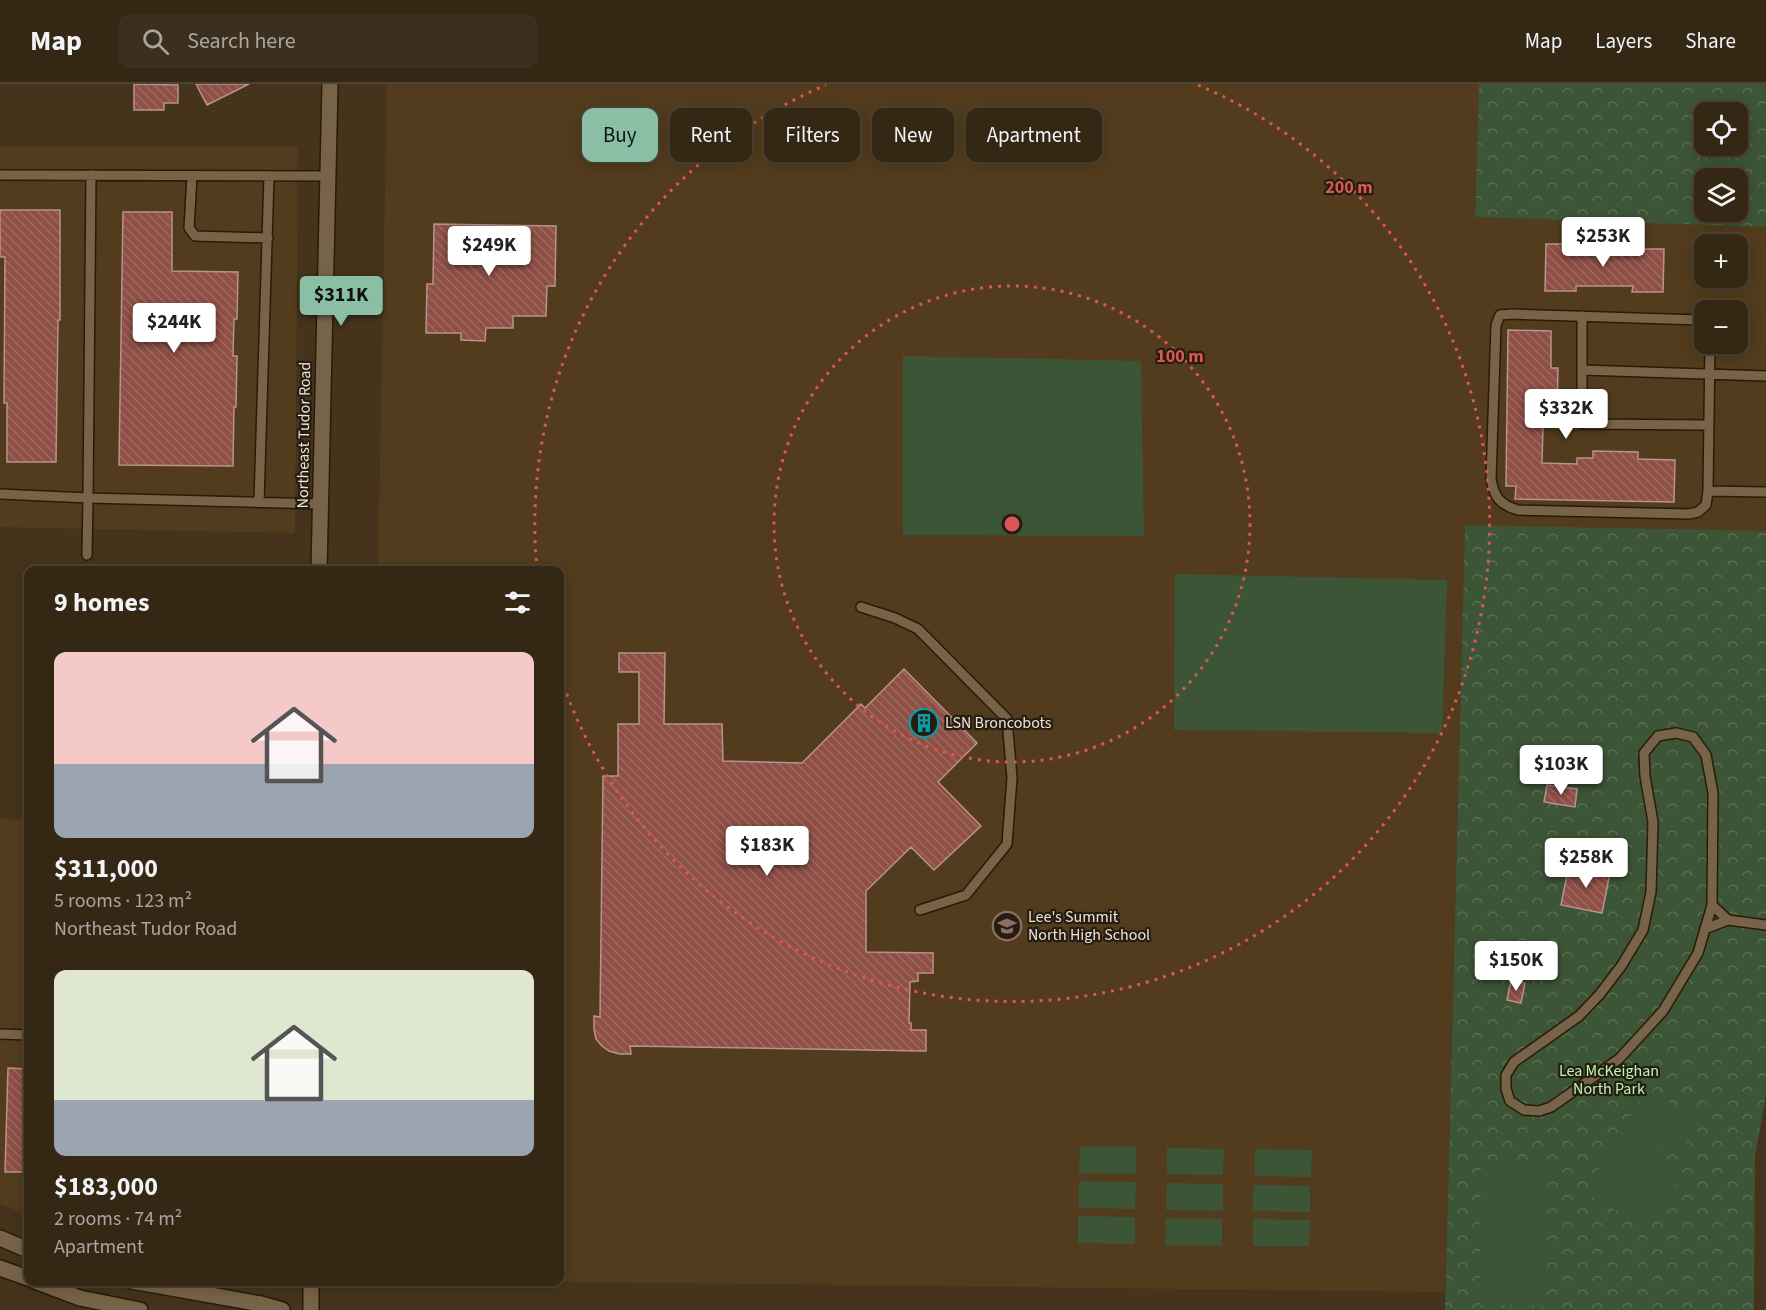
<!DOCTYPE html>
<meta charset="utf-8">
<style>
:root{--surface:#342714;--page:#3c2f1d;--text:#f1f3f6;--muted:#a9a5a0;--line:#4e4434;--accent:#8abfa5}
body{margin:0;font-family:"Source Sans 3",sans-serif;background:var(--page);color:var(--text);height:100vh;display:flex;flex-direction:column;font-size:22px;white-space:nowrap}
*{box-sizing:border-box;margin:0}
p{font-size:20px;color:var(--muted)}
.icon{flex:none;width:33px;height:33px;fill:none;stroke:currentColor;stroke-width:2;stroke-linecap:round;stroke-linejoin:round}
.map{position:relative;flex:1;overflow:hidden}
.details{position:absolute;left:24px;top:482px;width:540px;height:720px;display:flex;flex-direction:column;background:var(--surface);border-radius:12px;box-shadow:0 3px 15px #0003,0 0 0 2px var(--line)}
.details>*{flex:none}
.hud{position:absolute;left:582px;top:24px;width:570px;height:54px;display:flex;gap:12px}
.fabs{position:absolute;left:1694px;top:18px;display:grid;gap:12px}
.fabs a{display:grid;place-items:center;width:54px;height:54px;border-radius:12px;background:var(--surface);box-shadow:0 3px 15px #0003,0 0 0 2px var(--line);font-size:30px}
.price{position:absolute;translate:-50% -51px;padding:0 14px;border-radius:6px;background:#fff;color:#222;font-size:20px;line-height:39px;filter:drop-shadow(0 2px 3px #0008)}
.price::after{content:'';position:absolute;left:50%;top:36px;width:18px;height:14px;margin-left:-9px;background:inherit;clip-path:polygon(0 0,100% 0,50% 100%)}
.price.active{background:var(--accent);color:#111}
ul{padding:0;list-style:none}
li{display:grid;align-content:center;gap:12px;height:318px;padding:0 30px}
li span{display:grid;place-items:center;height:186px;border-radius:12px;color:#555}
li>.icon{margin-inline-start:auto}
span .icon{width:108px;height:108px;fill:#fffc;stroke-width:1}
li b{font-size:26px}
h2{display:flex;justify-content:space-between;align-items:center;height:72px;padding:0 30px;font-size:26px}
.pill{padding:0 21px;border-radius:12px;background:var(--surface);box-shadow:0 3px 15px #0003,0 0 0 2px var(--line);font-size:21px;line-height:54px}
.pill.active{background:var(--accent);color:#111}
header{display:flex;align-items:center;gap:36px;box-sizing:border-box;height:84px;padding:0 30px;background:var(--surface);border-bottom:2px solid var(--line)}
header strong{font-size:28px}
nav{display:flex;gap:33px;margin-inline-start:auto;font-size:21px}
.search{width:420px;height:54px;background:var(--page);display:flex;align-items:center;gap:15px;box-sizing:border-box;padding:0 21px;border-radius:12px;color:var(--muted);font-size:22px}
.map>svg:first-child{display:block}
.built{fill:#523c1d;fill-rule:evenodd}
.forest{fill:url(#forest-crowns);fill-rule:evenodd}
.garden{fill:#3d5537}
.building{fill:url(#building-back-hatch);stroke:#b8938c;stroke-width:1.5}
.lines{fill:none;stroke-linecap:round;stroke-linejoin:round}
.lane-casing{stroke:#2b1b03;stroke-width:12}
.secondary-casing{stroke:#2b1b03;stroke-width:18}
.lane{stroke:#776349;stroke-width:9}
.secondary{stroke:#776349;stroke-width:15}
.ring{fill:none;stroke:#dc5653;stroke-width:3;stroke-dasharray:3 6}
.labels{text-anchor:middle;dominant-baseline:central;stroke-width:4.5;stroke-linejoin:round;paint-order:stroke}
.street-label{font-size:16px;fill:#eee2d4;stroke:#251d12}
.poi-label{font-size:16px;fill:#eee2d4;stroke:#251d12;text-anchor:start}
.park-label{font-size:16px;fill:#bbf7ad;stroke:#251d12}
.centre{fill:#dc5653;stroke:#251d12;stroke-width:3}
.ring-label{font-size:18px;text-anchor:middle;font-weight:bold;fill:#dc5653;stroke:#251d12;stroke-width:4.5;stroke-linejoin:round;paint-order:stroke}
</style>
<header>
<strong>Map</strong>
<div class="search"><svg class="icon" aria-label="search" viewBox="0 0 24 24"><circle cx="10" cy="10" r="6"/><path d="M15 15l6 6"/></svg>Search here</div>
<nav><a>Map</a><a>Layers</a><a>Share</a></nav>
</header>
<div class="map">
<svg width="1766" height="1226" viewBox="0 0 1766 1226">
<defs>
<pattern id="forest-crowns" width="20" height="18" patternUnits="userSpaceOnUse" patternTransform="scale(1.5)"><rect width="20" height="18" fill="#3d5537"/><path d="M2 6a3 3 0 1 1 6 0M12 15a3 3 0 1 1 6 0" fill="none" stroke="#596d53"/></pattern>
<pattern id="building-back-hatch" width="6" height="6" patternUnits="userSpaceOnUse" patternTransform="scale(1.5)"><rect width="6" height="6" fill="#8e4f45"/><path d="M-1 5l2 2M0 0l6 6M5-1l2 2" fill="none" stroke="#9e685f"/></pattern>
</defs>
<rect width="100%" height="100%" fill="#45341b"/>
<!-- built -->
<path class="built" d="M387 0H1479L1475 133 1766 143V448L1465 441 1445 1208 494 1197H560V486H378ZM1704 160H1737V194H1704ZM1704 226H1737V260H1704Z
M0 62 298 63 295 449 0 443Z
M0 735 28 736V1131L0 1120Z"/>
<!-- forest -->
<path class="forest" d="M1479 0H1766V143L1475 133ZM1704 28H1737V62H1704ZM1704 94H1737V128H1704Z
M1465 441 1766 447V1011L1755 1072 1754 1226H1445Z"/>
<!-- garden -->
<path class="garden" d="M903 272 1141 277 1144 452 903 451Z
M1175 490 1447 496 1442 649 1174 646Z
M1648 1005 1700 1037 1679 1069 1663 1060 1654 1072 1679 1088 1681 1094 1651 1142 1646 1146 1589 1110 1586 1106 1618 1053 1626 1054 1636 1040 1629 1034Z
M1080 1062 1136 1063V1090L1079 1089Z
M1167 1064 1224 1065 1223 1091 1167 1090Z
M1255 1065 1312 1066 1311 1093 1255 1092Z
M1546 1077 1545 1222 1480 1221 1481 1078Z
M1079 1097 1136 1098 1135 1125 1079 1124Z
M1167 1099 1223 1100V1127L1166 1126Z
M1253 1101 1310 1102V1128L1253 1127Z
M1078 1132 1135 1133V1160L1078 1159Z
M1166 1134 1222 1135V1162L1165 1161Z
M1253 1135 1310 1136 1309 1162H1253Z"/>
<!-- building -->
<path class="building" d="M134 0 178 1V19H164V26H134Z
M196 0H249L207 21Z
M0 126H60V236H58L56 378H7V319H4L5 173H0Z
M123 128H172V187L238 188 237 235H234L233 272H237L236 323H234L233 382 119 381Z
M434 140 556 142 555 202H547L546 232H513V244H486L485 257 461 256V249H426L427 200H433Z
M1546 160H1577V165H1664L1663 208H1632L1633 202H1576V207H1545Z
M1508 246 1551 247V284H1558L1557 327H1550V343H1543L1542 379 1577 380V374H1593V367L1638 368V375L1675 376 1674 418 1515 415 1516 402H1506Z
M619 569H665L664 640H722L723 677 802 679 861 620 865 624 904 585 977 659 938 698 981 742 934 786 911 763 866 807V868L933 869V889H918V897L910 898 909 939H911V946H926V967L630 962 631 970H620L609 967 602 962 596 955 594 945V932L600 933 603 692H618V640H639V588H619Z
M1547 701 1577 705 1575 723 1544 718Z
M1569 781 1610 789 1602 829 1561 821Z
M1511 896 1525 899 1521 919 1507 916Z
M8 984 28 985V1088H5Z"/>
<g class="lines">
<!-- lane casing -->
<g class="lane-casing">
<path id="lane" d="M0 91 328 92
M192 92 189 144 195 152 268 154
M1582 232V332L1584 340 1709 341
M1704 238 1700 236 1512 230 1500 231 1496 241 1491 395C1494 413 1500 421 1518 426L1689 430 1698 428 1706 421 1708 407 1710 260
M1582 286 1766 292
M1708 407 1766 408
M0 410 88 414 91 91
M259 418 269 92
M87 471 88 414 320 420
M861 523 895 534 918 545 1007 635 1012 694 1007 760 966 811 920 826
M1712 821 1698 869 1663 927 1619 975 1551 1023 1539 1027 1524 1026 1510 1017 1506 1005V991L1514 978 1579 932 1600 910 1622 881 1643 846 1651 808 1653 738 1645 692 1644 669 1658 652 1676 649 1693 653 1706 671 1713 709 1712 821 1728 836
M1705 845 1728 836 1766 841
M0 950 28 951"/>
</g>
<!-- secondary casing -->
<g class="secondary-casing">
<path id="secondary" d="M319 486 330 0
M0 1154 28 1166
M0 1184 28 1194
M35 1197 80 1214 140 1226
M132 1197 261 1220 282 1226
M311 1226V1197"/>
</g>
<!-- lane -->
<use href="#lane" class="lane"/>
<!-- secondary -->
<use href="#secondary" class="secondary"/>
</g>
<!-- distance rings -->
<g class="ring">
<circle cx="1012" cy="440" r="238"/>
<path d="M537 486A477 477 0 0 1 826 1M1198 1A477 477 0 1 1 560 591"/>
</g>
<!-- icons -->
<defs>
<g id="building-ring" transform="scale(1.5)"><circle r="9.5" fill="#251d12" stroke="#0f9aa8" stroke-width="1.5"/><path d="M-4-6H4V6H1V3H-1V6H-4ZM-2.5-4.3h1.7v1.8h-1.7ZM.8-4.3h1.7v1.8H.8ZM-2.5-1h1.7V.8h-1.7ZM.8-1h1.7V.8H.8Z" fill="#0f9aa8"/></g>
<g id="school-ring" transform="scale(1.5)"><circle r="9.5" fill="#251d12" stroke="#8d6e63" stroke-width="1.5"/><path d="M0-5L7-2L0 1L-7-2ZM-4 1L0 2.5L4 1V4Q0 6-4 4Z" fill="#8d6e63"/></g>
</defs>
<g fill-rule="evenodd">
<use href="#building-ring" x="924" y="639"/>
<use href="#school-ring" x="1007" y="842"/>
</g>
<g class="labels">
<!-- street labels -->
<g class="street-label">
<text transform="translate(304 351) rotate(-89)">Northeast Tudor Road</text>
</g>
<!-- poi labels -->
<g class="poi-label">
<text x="945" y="639">LSN Broncobots</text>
<text x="1028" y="833">Lee's Summit<tspan x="1028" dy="18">North High School</tspan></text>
</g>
<!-- park labels -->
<g class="park-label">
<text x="1609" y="987">Lea McKeighan<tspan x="1609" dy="18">North Park</tspan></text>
</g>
</g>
<circle cx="1012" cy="440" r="9" class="centre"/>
<g class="ring-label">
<text x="1349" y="109">200 m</text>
<text x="1180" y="278">100 m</text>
</g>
</svg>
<div class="fabs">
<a><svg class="icon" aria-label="locate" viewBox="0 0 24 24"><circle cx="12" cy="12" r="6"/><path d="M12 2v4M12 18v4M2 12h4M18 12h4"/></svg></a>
<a><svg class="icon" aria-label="layers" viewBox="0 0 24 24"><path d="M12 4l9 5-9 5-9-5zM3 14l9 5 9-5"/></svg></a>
<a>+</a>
<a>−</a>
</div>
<b class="price" style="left:1603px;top:184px">$253K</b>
<b class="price" style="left:489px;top:193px">$249K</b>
<b class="price active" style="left:341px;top:243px">$311K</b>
<b class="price" style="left:174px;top:270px">$244K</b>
<b class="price" style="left:1566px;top:356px">$332K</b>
<b class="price" style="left:1561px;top:712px">$103K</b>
<b class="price" style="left:767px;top:793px">$183K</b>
<b class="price" style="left:1586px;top:805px">$258K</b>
<b class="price" style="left:1516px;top:908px">$150K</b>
<div class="hud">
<a class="pill active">Buy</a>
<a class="pill">Rent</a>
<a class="pill">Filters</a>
<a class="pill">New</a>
<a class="pill">Apartment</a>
</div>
<section class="details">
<h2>9 homes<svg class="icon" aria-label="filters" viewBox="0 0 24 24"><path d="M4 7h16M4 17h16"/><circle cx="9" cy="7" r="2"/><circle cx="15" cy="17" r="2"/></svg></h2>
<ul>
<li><span style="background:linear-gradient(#f6c9c9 60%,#9aa5b1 0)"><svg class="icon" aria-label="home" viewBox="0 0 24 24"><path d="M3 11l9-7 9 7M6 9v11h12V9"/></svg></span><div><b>$311,000</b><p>5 rooms · 123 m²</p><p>Northeast Tudor Road</p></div></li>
<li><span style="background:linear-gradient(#dfe7d0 70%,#9aa5b1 0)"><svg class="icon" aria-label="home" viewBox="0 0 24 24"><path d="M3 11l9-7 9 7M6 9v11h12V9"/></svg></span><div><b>$183,000</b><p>2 rooms · 74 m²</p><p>Apartment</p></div></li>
</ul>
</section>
</div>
